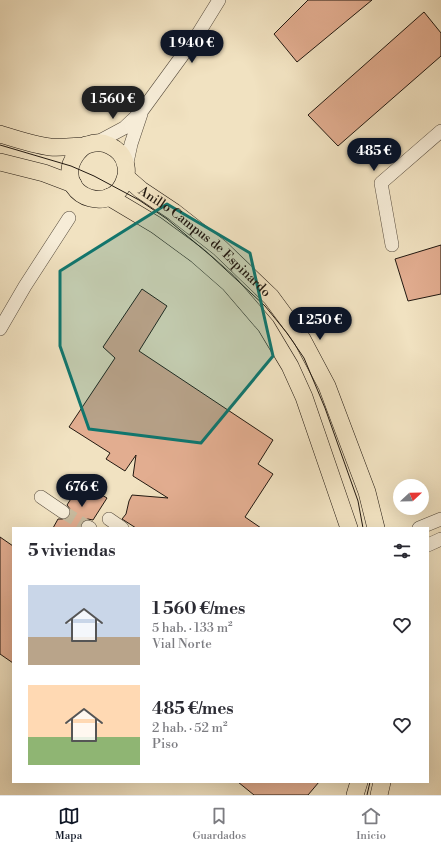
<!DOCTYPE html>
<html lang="es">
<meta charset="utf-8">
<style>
:root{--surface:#fff;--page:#f2f2f3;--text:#2b2b33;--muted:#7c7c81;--line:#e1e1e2;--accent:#111827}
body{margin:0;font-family:"Libre Bodoni",serif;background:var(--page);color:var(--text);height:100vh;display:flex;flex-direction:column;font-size:15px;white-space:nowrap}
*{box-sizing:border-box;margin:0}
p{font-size:13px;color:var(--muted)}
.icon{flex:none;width:22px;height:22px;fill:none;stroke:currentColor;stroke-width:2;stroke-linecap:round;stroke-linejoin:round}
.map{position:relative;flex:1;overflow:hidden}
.panel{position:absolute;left:12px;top:527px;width:417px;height:256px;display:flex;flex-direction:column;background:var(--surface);border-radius:0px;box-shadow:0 4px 16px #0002}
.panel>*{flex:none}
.needle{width:26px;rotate:68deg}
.tools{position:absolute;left:393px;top:479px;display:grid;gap:8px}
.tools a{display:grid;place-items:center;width:36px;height:36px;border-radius:50%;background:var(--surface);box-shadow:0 4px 16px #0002;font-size:20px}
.price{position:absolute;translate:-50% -34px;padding:0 9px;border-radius:14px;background:var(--accent);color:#fff;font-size:13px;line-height:26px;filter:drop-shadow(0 1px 2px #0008)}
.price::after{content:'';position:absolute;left:50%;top:24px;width:12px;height:9px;margin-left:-6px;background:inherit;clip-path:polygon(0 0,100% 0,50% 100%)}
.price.on{background:#222;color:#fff}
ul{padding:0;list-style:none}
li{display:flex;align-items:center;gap:12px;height:100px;padding:0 16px}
li span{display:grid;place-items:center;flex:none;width:112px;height:80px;border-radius:0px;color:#555}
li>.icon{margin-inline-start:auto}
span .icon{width:48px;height:48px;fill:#fffc;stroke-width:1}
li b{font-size:17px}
h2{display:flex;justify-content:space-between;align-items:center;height:48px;padding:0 16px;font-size:17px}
.menu{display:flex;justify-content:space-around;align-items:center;height:56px;border-top:1px solid var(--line);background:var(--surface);font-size:11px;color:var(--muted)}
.menu a{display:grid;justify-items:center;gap:2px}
.menu .on{color:var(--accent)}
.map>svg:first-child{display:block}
.building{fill:#e2ad90;stroke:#211810}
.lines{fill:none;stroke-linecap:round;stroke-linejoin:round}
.minor-tunnel{stroke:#c7ba9e;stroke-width:13;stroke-dasharray:13 6;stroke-linecap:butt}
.minor-casing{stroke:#554a3c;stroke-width:14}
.major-casing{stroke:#211810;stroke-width:18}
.minor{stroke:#f6ecd7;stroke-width:13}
.major{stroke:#f1e2c1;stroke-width:17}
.tram{stroke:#211810;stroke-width:1}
.marked{fill:#0f766e;fill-opacity:0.2;stroke:#0f766e;stroke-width:3;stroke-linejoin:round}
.labels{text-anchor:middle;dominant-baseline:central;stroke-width:3.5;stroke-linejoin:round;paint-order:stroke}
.street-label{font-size:13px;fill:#211810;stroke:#f6ecd7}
</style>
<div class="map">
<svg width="441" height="795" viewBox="0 0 441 795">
<rect width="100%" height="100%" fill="#f1e2c1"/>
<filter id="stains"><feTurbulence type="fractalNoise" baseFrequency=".005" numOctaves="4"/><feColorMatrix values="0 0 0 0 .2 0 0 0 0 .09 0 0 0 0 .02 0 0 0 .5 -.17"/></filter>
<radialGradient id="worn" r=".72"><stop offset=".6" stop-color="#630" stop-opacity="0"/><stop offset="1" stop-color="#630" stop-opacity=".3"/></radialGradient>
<!-- building -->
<path class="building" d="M308 0H372L297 62 274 34Z
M424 12 441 33V56L338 146 308 115Z
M441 245V294L408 301 395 259Z
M142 289 167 306 139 351 273 440 258 464 273 474 245 517 261 528H136L122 519 126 514 129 501 132 495 168 498 133 476 136 455 125 471 106 459 110 453 69 427 115 358 103 347Z
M81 483 107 498 93 520 88 519 84 520 81 524 80 528H53L58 519H66L70 516V509L67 505Z
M0 537 13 546V663L0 654Z
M238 782H319L308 795H254Z"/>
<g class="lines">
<!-- minor-tunnel -->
<path class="minor-tunnel" d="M63 512 88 527"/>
<!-- minor casing -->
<g class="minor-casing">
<path id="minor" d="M96 143 124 128 141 112 198 34 219 0
M126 167 131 144 141 114
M392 245 381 183 441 131
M0 329 25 286 69 218
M41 497 63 512
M109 519 122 528
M88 527 90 528
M419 528 441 519
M428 545 441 539"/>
</g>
<!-- major casing -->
<g class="major-casing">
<g id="major">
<path d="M0 134C16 139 34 145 50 147 61 148 73 146 84 146 88 145 92 143 96 143 105 142 114 147 120 153 126 160 128 171 125 179 115 214 61 200 71 164 74 156 78 150 86 145"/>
<path d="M0 162 44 173 73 184"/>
<path id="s1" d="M126 177 141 190 174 212 220 248 271 297 302 339 327 386 367 492 376 528"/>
<path d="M109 197 156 225 197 255 229 283 266 326 290 366 304 397 349 528"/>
<path d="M355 795 359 782"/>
<path d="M379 795 382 782"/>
</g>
</g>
<!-- minor -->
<use href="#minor" class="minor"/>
<!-- major -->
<use href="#major" class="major"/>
<!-- tram -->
<path class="tram" d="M0 145 71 166 94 176 139 200 167 219 211 256 265 306 287 333 304 358 325 408 358 501 363 528
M367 795 370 782"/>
</g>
<!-- marked area -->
<path class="marked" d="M167 204 250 253 273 356 201 443 89 429 60 346V271Z"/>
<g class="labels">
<!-- street labels -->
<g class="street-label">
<text stroke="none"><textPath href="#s1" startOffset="102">Anillo Campus de Espinardo</textPath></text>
</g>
</g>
<rect width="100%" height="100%" filter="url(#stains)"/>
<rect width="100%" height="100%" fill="url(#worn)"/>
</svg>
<div class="tools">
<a><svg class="needle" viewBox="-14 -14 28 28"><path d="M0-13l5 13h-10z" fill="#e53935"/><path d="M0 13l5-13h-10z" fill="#7c7c81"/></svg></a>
</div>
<b class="price" style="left:192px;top:64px">1 940 €</b>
<b class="price on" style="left:113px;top:120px">1 560 €</b>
<b class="price" style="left:374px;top:172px">485 €</b>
<b class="price" style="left:320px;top:341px">1 250 €</b>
<b class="price" style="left:82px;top:508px">676 €</b>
<section class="panel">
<h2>5 viviendas<svg class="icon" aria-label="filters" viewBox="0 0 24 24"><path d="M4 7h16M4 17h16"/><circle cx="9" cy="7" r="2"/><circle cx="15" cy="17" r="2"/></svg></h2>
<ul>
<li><span style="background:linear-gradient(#c9d6e8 65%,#b9a48a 0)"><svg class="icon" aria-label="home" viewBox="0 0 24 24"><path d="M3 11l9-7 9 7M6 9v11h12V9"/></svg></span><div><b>1 560 €/mes</b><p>5 hab. · 133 m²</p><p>Vial Norte</p></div><svg class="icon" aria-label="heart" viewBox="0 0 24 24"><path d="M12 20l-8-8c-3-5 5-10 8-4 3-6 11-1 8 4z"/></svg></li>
<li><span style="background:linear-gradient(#ffd9b3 65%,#8fb573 0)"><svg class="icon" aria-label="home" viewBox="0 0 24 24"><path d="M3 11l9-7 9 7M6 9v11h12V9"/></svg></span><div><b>485 €/mes</b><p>2 hab. · 52 m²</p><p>Piso</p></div><svg class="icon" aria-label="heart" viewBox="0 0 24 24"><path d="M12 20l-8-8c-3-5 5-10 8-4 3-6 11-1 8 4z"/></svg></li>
</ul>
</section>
</div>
<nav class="menu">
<a class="on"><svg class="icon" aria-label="map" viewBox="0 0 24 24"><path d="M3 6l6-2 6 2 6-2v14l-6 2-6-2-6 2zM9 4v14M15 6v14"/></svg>Mapa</a>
<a><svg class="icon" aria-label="saved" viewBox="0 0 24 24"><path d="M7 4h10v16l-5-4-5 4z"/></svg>Guardados</a>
<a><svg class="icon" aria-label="home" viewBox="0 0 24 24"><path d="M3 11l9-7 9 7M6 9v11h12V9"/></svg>Inicio</a>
</nav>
